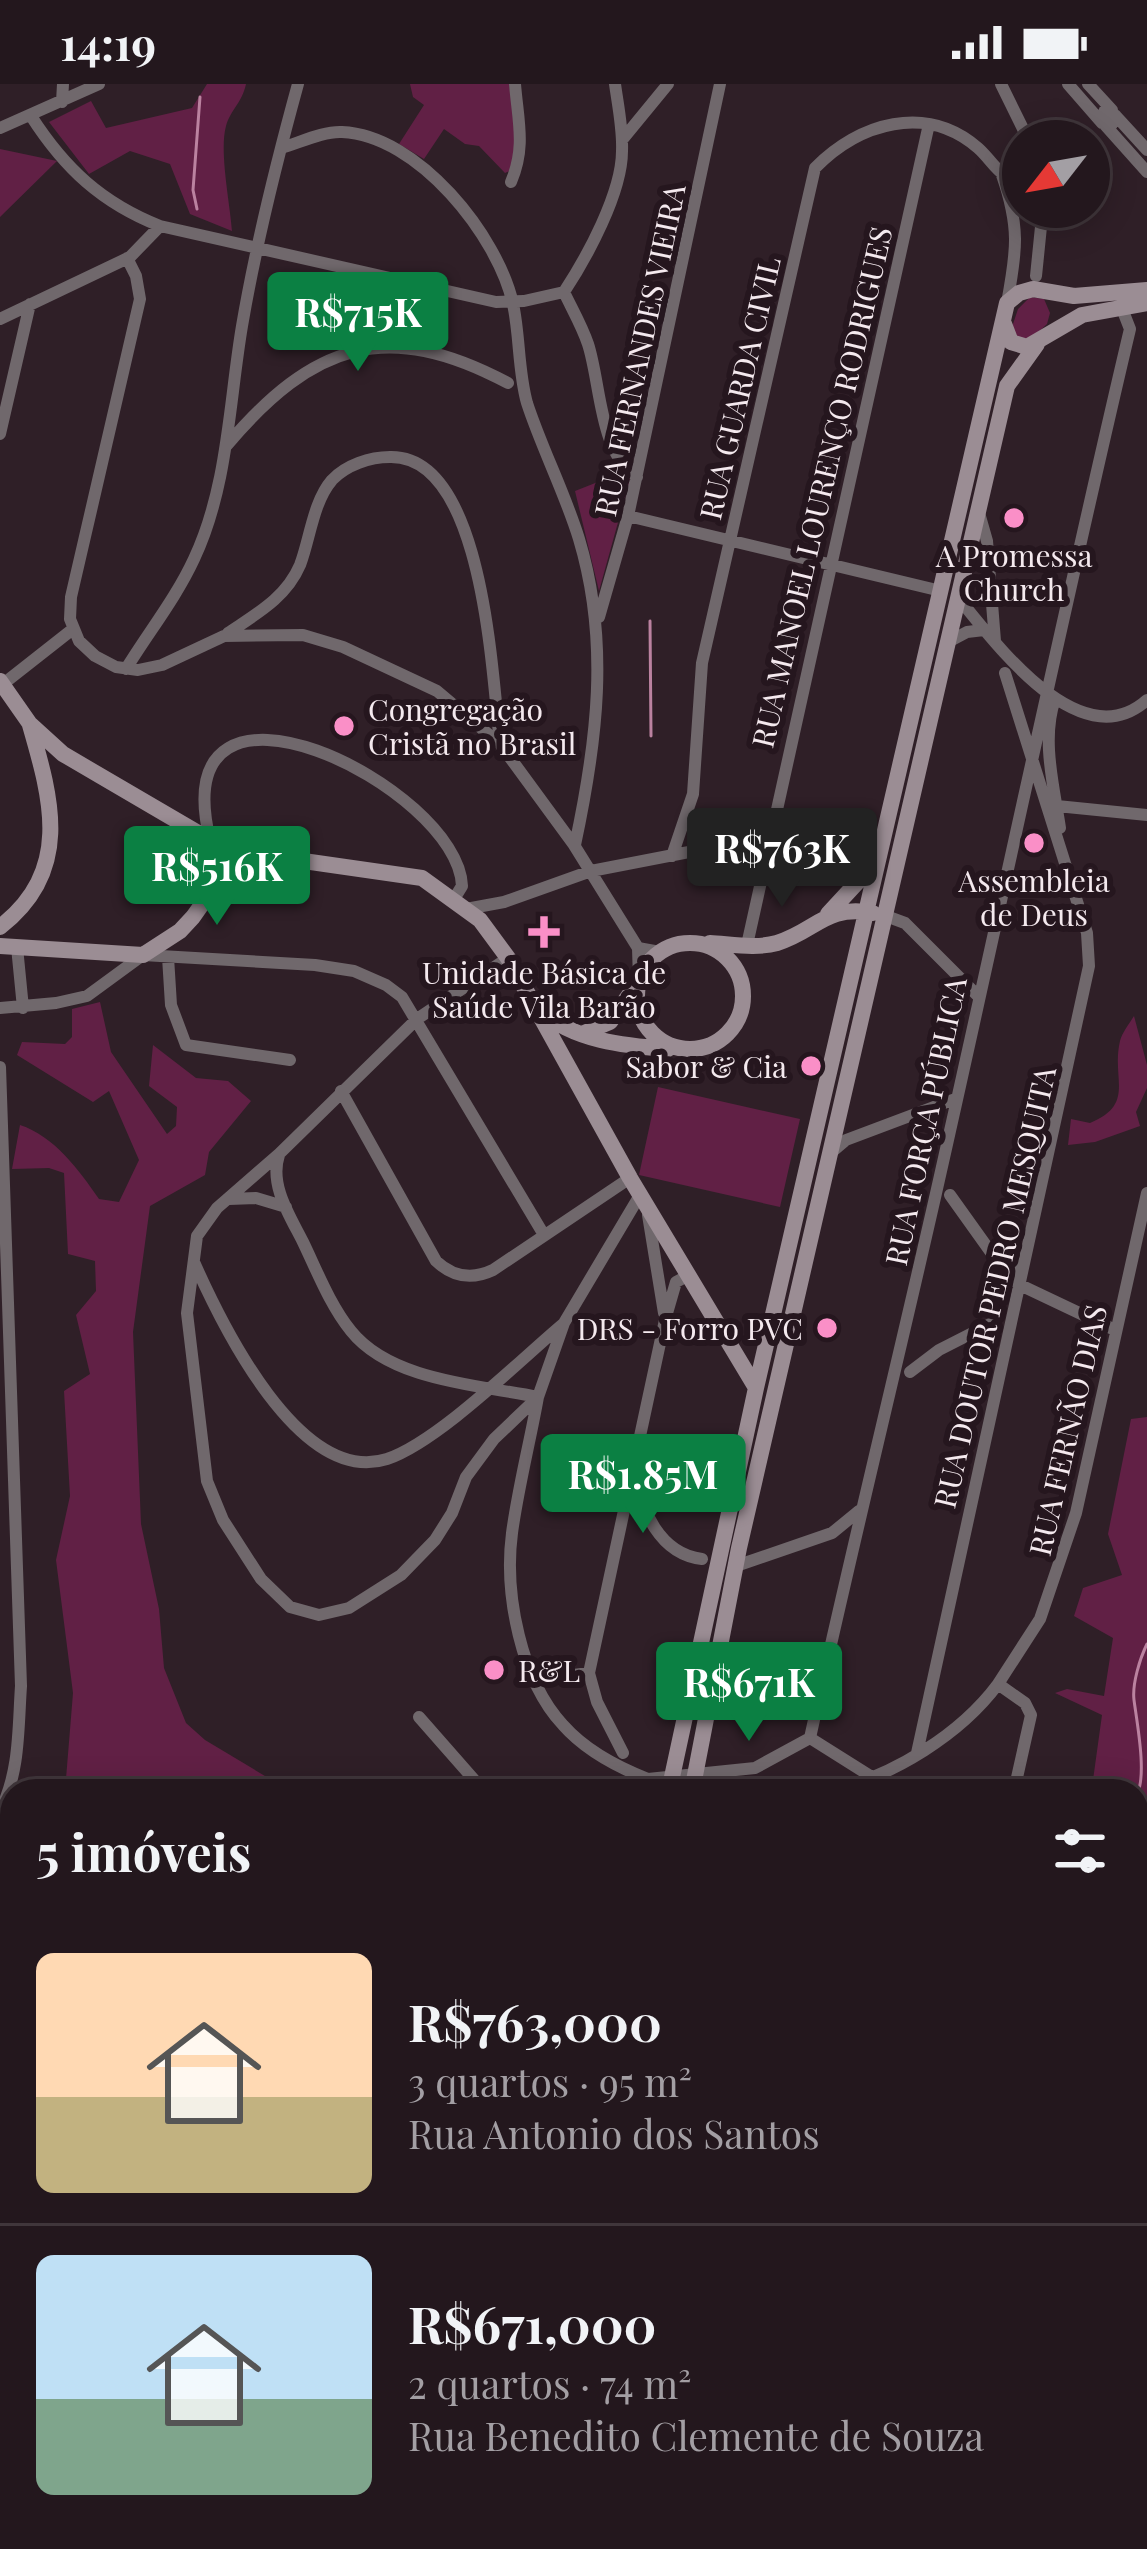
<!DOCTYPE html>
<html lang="pt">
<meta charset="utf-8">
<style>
:root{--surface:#23171d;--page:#2b2026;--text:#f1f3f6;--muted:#a39fa4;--line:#40363b;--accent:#0b8043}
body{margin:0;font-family:"Playfair Display",serif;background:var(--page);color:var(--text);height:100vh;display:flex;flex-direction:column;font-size:45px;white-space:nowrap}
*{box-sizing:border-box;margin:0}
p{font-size:39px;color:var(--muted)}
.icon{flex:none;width:66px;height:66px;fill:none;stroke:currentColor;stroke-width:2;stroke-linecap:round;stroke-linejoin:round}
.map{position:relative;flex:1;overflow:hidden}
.panel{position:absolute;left:0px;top:1695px;width:1149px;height:771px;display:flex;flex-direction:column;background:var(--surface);border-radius:36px 36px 0 0;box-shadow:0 6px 30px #0003,0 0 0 3px var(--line)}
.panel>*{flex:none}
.needle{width:78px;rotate:239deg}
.tools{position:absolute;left:1002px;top:36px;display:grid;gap:24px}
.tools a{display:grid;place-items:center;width:108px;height:108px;border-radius:50%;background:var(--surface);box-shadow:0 6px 30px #0003,0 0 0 3px var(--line);font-size:60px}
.price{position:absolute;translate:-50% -102px;padding:0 27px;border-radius:12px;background:var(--accent);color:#fff;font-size:39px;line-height:78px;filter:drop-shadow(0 3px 6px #0008)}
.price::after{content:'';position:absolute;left:50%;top:72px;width:36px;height:27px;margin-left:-18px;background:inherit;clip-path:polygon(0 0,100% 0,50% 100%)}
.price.on{background:#222;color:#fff}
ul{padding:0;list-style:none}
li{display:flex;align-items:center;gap:36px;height:300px;padding:0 36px}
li+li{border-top:3px solid var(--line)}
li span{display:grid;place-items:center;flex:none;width:336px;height:240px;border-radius:18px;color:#555}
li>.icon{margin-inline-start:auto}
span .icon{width:144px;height:144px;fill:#fffc;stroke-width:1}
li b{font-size:51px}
h2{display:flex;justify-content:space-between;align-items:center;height:144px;padding:0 36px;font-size:51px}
.status{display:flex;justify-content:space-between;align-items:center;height:84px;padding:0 60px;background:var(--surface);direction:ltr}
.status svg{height:33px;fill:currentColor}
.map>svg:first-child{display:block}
.green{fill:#612045}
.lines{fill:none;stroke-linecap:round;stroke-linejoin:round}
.stream{stroke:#bb82a0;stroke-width:3}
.street{stroke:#70686c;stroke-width:12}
.secondary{stroke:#9b8d94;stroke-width:16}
.poi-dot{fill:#fa8fc7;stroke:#25161e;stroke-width:4.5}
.labels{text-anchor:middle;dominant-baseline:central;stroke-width:12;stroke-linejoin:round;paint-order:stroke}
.street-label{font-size:30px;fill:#f4e9ee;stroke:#25161e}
.poi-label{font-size:30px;fill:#f4e9ee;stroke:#25161e}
</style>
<div class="status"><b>14:19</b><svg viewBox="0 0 49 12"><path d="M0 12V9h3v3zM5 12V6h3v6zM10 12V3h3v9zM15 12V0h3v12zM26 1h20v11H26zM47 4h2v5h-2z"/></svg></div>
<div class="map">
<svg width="1147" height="2465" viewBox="0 0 1147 2465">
<rect width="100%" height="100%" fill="#2f1f27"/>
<!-- green -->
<path class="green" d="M207 0H246C242 19 231 25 226 42 219 67 230 119 232 147L190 130 170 80 130 67 89 90 49 38 91 17 106 44 192 24Z
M410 0H509L517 51 512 86 505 89 479 62 465 60 444 45 424 75 399 60 424 21 413 13Z
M0 65 57 77 0 133Z
M1030 213 1044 215 1050 229 1047 240 1031 255 1018 254 1012 243 1018 225Z
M608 394 630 395 599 507 575 407Z
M100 918 111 968 167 1050 176 1042 177 1023 149 1002 153 961 196 994 228 997 251 1017 209 1068 205 1091 150 1122 133 1248 141 1440 159 1525 164 1584 186 1639 205 1656 290 1707H65L73 1609 56 1476 70 1412 64 1307 90 1290 76 1231 96 1207 95 1177 68 1170 64 1089 49 1084 12 1085 20 1041C54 1052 79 1086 99 1115L119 1118 139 1076 109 1007 93 1018 17 971 22 958 65 960 72 953V925Z
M1134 932 1147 981V1004L1136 1028 1140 1042 1095 1058 1068 1061 1071 1035 1090 1039C1136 1020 1111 995 1120 957 1122 949 1129 940 1134 932Z
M658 1003 800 1035 780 1123 639 1091Z
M1147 1333V1737L1137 1749V1707H1078L1093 1696 1102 1631 1055 1609 1067 1605 1104 1612 1113 1554 1074 1532 1083 1504 1122 1491 1108 1450 1131 1335Z
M0 2003 12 2015V2174L0 2193Z
M377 2454H467L464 2465H382Z"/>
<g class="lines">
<!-- stream -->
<path class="stream" d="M197 125 193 106 200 13
M650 537 651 652
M1137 1710C1147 1691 1137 1639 1134 1616 1132 1600 1140 1574 1147 1560
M1027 2454 1028 2459"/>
<!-- street -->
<path class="street" d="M1001 0 1029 57
M1068 0 1102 39 1112 40 1115 31 1105 26 1101 36
M1088 0 1112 26
M62 18 63 0
M1115 31 1147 66
M31 32C65 85 102 119 160 142L496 218 524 217 564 208C587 173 622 109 622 67 623 45 618 22 615 0
M1105 41 1147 88
M0 44 99 0
M622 56 668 0
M281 64C299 59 323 47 342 48 418 51 498 152 513 220 520 252 518 287 527 319 542 365 565 409 579 455 610 558 597 658 575 761
M1002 91C1020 143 1017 166 1007 219
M511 98C526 63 518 37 515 0
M127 174 136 192 140 215 71 513 70 535 79 557 95 572 116 583 138 586 162 581 224 552 303 551 343 563 437 607 500 660 574 761 638 864
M1036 192 1043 123
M564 208C572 225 582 242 588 260 601 300 599 369 637 393
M0 235 130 173 160 142
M0 350 30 220
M227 361C313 260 386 234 508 299
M979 429 987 457 995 557
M628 432 941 507
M960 516C997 561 1081 675 1147 616
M599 533 628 432 720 0
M228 549C256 530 286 514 300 481 310 455 313 418 332 396 346 381 370 373 390 373 484 371 492 592 500 659
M950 557 967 548 984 546
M126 585C148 549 176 514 194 475 228 403 229 319 242 242 256 160 276 80 298 0
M3 600 73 545
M1055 615C1041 655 1054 703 1060 744
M1057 722 1147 731
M210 756C161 554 459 704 462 802L454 815
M672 772 693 710 702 579 815 84C859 39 926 19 978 64 993 77 1001 98 1023 96
M466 825 504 818 591 787 689 768 761 734 773 744
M886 832 905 839 977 911
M747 861 929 40
M17 863 23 924
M168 873 171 921 186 961 290 976
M508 874 417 935 279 1070 217 1124 197 1152 187 1229 207 1397 223 1436 261 1495 290 1523 319 1531 349 1524 401 1491 435 1456 452 1429 466 1393 494 1355 538 1313 564 1239 640 1111
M639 896 638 864 660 868
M0 924 56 919 87 912 143 871 315 881 354 887 386 901 402 913 544 1151
M0 983 21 1602C18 1645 20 1688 0 1727
M341 1007 436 1177C453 1193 472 1196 493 1186L630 1094
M833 1067 846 1056 955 1015
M279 1071C269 1101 290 1132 303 1158 317 1187 330 1221 351 1247 391 1297 479 1301 538 1313 530 1358 518 1404 512 1449 504 1510 521 1596 563 1641 586 1667 617 1683 648 1695
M950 1111 1005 1188
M229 1115 256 1114 286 1123
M648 1131 664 1229
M194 1178C222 1241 300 1403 387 1375 438 1358 520 1276 563 1240
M1023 1179 1017 1187 1005 1188 1018 1200 1115 1246
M910 1288 939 1266 992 1239
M636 1388C640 1426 660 1470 702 1475
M736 1482 832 1449 859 1427
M535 1596 589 1589
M419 1633 484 1707
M810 1654C851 1467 897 1282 939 1096 1003 812 1063 528 1130 245L1121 222
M810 1654 872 1693
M623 1669 597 1618 589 1589 665 1236 676 1198 689 1191
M917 1669 1089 882 1087 849 1005 589
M664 1707 648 1695 755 1684 810 1654
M832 1707C894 1691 960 1651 998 1600
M1014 1707 1031 1631 1025 1619 998 1600 1040 1535 1076 1429 1147 1109
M1137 1905 1147 1896
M1137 1976 1147 1983
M1137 2286 1147 2244
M0 2373 12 2372
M1137 2385 1147 2387
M0 2435 12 2434
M193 2454 202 2465
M368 2454 373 2465
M534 2454 548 2465
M780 2454 793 2465
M1009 2454 1019 2465
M676 2465 680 2454
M1037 2465 1042 2454
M1101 2465 1103 2454"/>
<!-- secondary -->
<path class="secondary" d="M1004 240 1011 258 1027 263 1082 231 1147 219
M0 597 30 640 63 670 210 756 241 768 422 794 480 836 508 874 630 1094 756 1304
M828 830 876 778
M0 843C72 787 52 717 30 641
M637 912a53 53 0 1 1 106 0a53 53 0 1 1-106 0Z
M710 859C730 860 757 865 777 859 816 847 826 820 873 829
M0 862 143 871 180 847 193 833 205 816 225 763
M540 926C573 957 626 962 668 965
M584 949 610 938 634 904
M669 1707 756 1304 1007 219 1019 209 1033 205 1074 212 1147 206
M692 1707 739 1464 1007 302 1037 260
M0 1937 12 1949
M0 1963 12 1975
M848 2454 882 2465
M919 2454 958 2465
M35 2465 36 2454
M241 2465 257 2454"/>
</g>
<!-- markers -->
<g class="poi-dot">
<circle cx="1014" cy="434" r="12"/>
<circle cx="344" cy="642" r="12"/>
<circle cx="1034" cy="759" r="12"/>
<path d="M538 830h12v12h12v12h-12v12h-12v-12h-12v-12h12z"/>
<circle cx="811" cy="982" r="12"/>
<circle cx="827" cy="1244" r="12"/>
<circle cx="494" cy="1586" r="12"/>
</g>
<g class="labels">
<!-- street labels -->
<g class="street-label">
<text transform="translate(639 266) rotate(-78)">RUA FERNANDES VIEIRA</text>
<text transform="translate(739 304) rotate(-77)">RUA GUARDA CIVIL</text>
<text transform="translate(821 403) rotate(-77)">RUA MANOEL LOURENÇO RODRIGUES</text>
<text transform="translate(925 1037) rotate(-78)">RUA FORÇA PÚBLICA</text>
<text transform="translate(994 1203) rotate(-77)">RUA DOUTOR PEDRO MESQUITA</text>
<text transform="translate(1067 1346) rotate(-77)">RUA FERNÃO DIAS</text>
</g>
<!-- poi labels -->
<g class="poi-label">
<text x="1014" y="471">A Promessa<tspan x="1014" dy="34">Church</tspan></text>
<text x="368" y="625" text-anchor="start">Congregação<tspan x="368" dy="34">Cristã no Brasil</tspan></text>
<text x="1034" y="796">Assembleia<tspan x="1034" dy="34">de Deus</tspan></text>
<text x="544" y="888">Unidade Básica de<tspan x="544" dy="34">Saúde Vila Barão</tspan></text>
<text x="787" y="982" text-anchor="end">Sabor &amp; Cia</text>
<text x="803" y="1244" text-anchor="end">DRS - Forro PVC</text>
<text x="518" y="1586" text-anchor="start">R&amp;L</text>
</g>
</g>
</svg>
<div class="tools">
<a><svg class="needle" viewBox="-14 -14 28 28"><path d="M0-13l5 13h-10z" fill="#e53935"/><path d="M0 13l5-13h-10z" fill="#a39fa4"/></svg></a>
</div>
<b class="price" style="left:358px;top:290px">R$715K</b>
<b class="price on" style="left:782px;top:826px">R$763K</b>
<b class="price" style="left:217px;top:844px">R$516K</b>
<b class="price" style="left:643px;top:1452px">R$1.85M</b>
<b class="price" style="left:749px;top:1660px">R$671K</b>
<section class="panel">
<h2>5 imóveis<svg class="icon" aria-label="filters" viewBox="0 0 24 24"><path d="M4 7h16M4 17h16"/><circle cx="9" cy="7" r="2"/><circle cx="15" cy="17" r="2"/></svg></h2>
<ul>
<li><span style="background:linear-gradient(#ffd9b3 60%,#c2b280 0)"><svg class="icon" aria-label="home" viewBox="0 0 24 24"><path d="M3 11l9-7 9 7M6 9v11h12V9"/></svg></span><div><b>R$763,000</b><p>3 quartos · 95 m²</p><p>Rua Antonio dos Santos</p></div></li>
<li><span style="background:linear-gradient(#bfe0f5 60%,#7fa58c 0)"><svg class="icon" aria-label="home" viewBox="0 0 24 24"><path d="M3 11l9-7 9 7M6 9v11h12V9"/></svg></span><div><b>R$671,000</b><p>2 quartos · 74 m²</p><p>Rua Benedito Clemente de Souza</p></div></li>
</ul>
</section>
</div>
